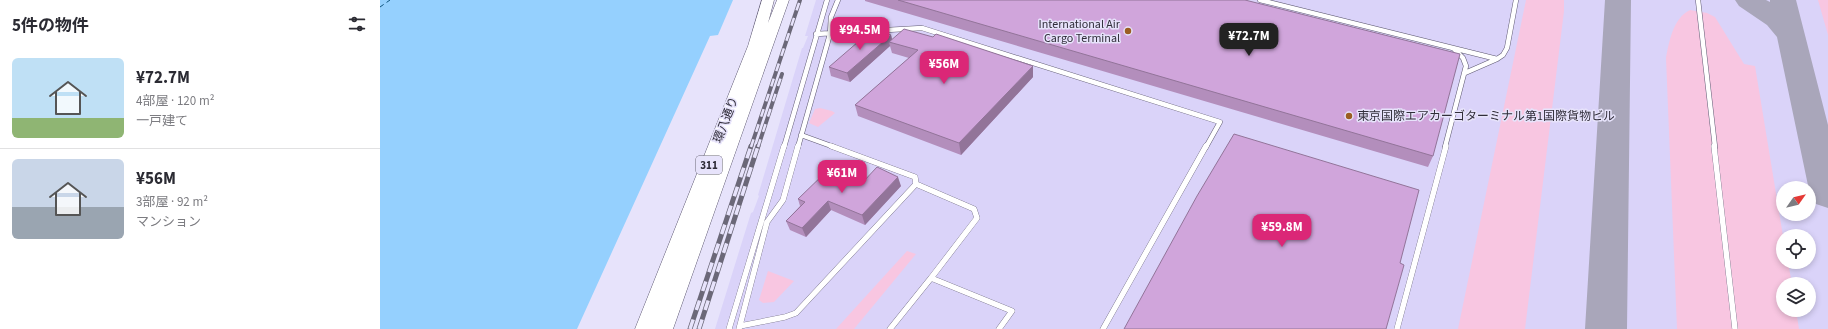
<!DOCTYPE html>
<html lang="ja">
<meta charset="utf-8">
<style>
:root{--surface:#fff;--page:#f2f2f3;--text:#2b2b33;--muted:#7c7c81;--line:#e1e1e2;--accent:#db2777}
body{margin:0;font-family:"Source Sans 3","Noto Sans JP",sans-serif;background:var(--page);color:var(--text);height:100vh;display:flex;flex-direction:column;font-size:15px;white-space:nowrap}
*{box-sizing:border-box;margin:0}
p{font-size:13px;color:var(--muted)}
.icon{flex:none;width:22px;height:22px;fill:none;stroke:currentColor;stroke-width:2;stroke-linecap:round;stroke-linejoin:round}
.map{position:relative;flex:1;overflow:hidden}
.sheet{display:flex;flex-direction:column;background:var(--surface);width:380px}
.sheet>*{flex:none}
.needle{width:26px;rotate:56deg}
.buttons{position:absolute;left:1396px;top:181px;display:grid;gap:8px}
.buttons a{display:grid;place-items:center;width:40px;height:40px;border-radius:50%;background:var(--surface);box-shadow:0 2px 6px #0003;font-size:20px}
.price{position:absolute;translate:-50% -34px;padding:0 9px;border-radius:8px;background:var(--accent);color:#fff;font-size:13px;line-height:26px;filter:drop-shadow(0 1px 2px #0008)}
.price::after{content:'';position:absolute;left:50%;top:24px;width:12px;height:9px;margin-left:-6px;background:inherit;clip-path:polygon(0 0,100% 0,50% 100%)}
.price.on{background:#222;color:#fff}
ul{padding:0;list-style:none}
li{display:flex;align-items:center;gap:12px;height:100px;padding:0 12px}
li+li{border-top:1px solid var(--line)}
li span{display:grid;place-items:center;flex:none;width:112px;height:80px;border-radius:6px;color:#555}
li>.icon{margin-inline-start:auto}
span .icon{width:48px;height:48px;fill:#fffc;stroke-width:1}
li b{font-size:17px}
h2{display:flex;justify-content:space-between;align-items:center;height:48px;padding:0 12px;font-size:17px}
main{display:flex;flex:1;min-height:0}
.map>svg:first-child{display:block}
.built{fill:#dad3f9;fill-rule:evenodd}
.green{fill:#f8c6e1}
.water{fill:#95d0fe}
.lines{fill:none;stroke-linecap:round;stroke-linejoin:round}
.ferry{stroke:#0e537e;stroke-width:1;stroke-dasharray:4.5 3.5;stroke-linecap:butt}
.taxiway{fill:#a9a6ba;fill-rule:evenodd}
.service-far1-casing{stroke:#5e5972;stroke-width:5.5}
.service-casing{stroke:#5e5972;stroke-width:6}
.primary-casing{stroke:#5e5972;stroke-width:1}
.service-far1{stroke:#fff;stroke-width:4.5}
.service{stroke:#fff;stroke-width:5.5}
.primary{fill:#fff;fill-rule:evenodd}
.rail-far1-casing{stroke:#6b6878;stroke-width:4}
.rail-casing{stroke:#6b6878;stroke-width:5}
.rail-far1{stroke:#e7e3fb;stroke-width:2.5;stroke-dasharray:8;stroke-linecap:butt}
.rail{stroke:#e7e3fb;stroke-width:3.5;stroke-dasharray:10;stroke-linecap:butt}
.wall{fill:#b38ebc}
.shaded-wall{fill:#927499}
.building{fill:#d0a5db;stroke:#927499}
.poi-dot{fill:#9b5e22;stroke:#e7e3fb;stroke-width:1.5}
.labels{text-anchor:middle;dominant-baseline:central;stroke-width:3;stroke-linejoin:round;paint-order:stroke}
.shield{fill:#e7e3fb;stroke:#676473;stroke-width:1}
.shield-label{font-size:11px;font-weight:bold;fill:#302d39}
.poi-label{font-size:12px;fill:#302d39;stroke:#e7e3fb;text-anchor:end}
.street-label{font-size:12px;fill:#302d39;stroke:#e7e3fb}
</style>
<main>
<section class="sheet">
<h2>5件の物件<svg class="icon" aria-label="filters" viewBox="0 0 24 24"><path d="M4 7h16M4 17h16"/><circle cx="9" cy="7" r="2"/><circle cx="15" cy="17" r="2"/></svg></h2>
<ul>
<li><span style="background:linear-gradient(#bfe0f5 75%,#8fb573 0)"><svg class="icon" aria-label="home" viewBox="0 0 24 24"><path d="M3 11l9-7 9 7M6 9v11h12V9"/></svg></span><div><b>¥72.7M</b><p>4部屋 · 120 m²</p><p>一戸建て</p></div></li>
<li><span style="background:linear-gradient(#c9d6e8 60%,#9aa5b1 0)"><svg class="icon" aria-label="home" viewBox="0 0 24 24"><path d="M3 11l9-7 9 7M6 9v11h12V9"/></svg></span><div><b>¥56M</b><p>3部屋 · 92 m²</p><p>マンション</p></div></li>
</ul>
</section>
<div class="map">
<svg width="1448" height="329" viewBox="0 0 1448 329">
<rect width="100%" height="100%" fill="#e7e3fb"/>
<!-- built -->
<path class="built" d="M436 0H1448V329H335L371 213 373 212 379 196 378 195 422 48H423L428 36H425ZM1403 188H1429V214H1403ZM1403 236H1429V262H1403ZM1403 284H1429V310H1403Z"/>
<!-- green -->
<path class="green" d="M1146 0H1184V11L1145 329H1078Z
M1438 0H1448V35Z
M1310 10 1327 13 1335 17 1364 64 1375 66 1403 236V262H1408L1412 284H1403V310H1416L1419 329H1297L1286 58C1289 42 1293 18 1310 10Z
M440 108 452 111 455 113 438 127 429 123 435 109Z
M527 251 536 254 474 329H456Z
M388 271 414 281 394 302 383 303 379 300Z"/>
<!-- water -->
<path class="water" d="M0 0H353L338 35 330 36 197 329H0Z"/>
<g class="lines">
<!-- ferry -->
<path class="ferry" d="M0 7 10 0"/>
<!-- taxiway -->
<path class="taxiway" d="M1225 0H1251L1247 329H1205Z
M1355 0H1386L1390 2V0H1416L1448 125V208L1436 204 1430 195 1397 37 1387 25 1359 6Z"/>
<!-- service-far1 casing -->
<g class="service-far1-casing">
<path id="service-far1" d="M880 0 1117 59
M1318 0 1335 147
M436 34 542 28 840 122 826 147
M1085 73 1117 59 1123 55 1127 48 1136 0
M421 135 454 147
M404 147 447 0
M418 147 450 34 451 17 458 0
M1065 147 1086 66 1083 58 1074 49"/>
</g>
<!-- service casing -->
<g class="service-casing">
<path id="service" d="M1334 146 1355 329
M536 184 594 209 597 218 551 278
M360 326 405 317 416 313 536 184 535 177 451 146
M349 329 404 146
M359 329 387 222 403 200 418 146
M510 329 551 278 632 311 619 329
M723 329 826 146
M1017 329 1066 146"/>
</g>
<!-- primary casing -->
<g class="primary-casing">
<path id="primary" d="M382 0H394L388 23 397 0H409L293 329H255L368 46Z"/>
</g>
<!-- service-far1 -->
<use href="#service-far1" class="service-far1"/>
<!-- service -->
<use href="#service" class="service"/>
<!-- primary -->
<use href="#primary" class="primary"/>
<!-- rail-far1 casing -->
<g class="rail-far1-casing">
<path id="rail-far1" d="M371 147 420 0
M378 147 402 74"/>
</g>
<!-- rail casing -->
<g class="rail-casing">
<path id="rail" d="M310 329 371 146
M319 329 378 146"/>
</g>
<!-- rail-far1 -->
<use href="#rail-far1" class="rail-far1"/>
<!-- rail -->
<use href="#rail" class="rail"/>
</g>
<!-- wall -->
<path class="wall" d="M485 0H865L1053 156 1048 167 485 1Z
M511 35 512 39 653 77 581 155 478 116 475 105 529 58 512 53 510 46 470 82 451 76 449 67Z
M483 182 521 186 485 225 451 210 426 237 410 230 406 221 420 206 418 199Z"/>
<!-- shaded-wall -->
<path class="shaded-wall" d="M511 35 513 43 509 42 510 46 470 82 467 73Z
M653 66V77L581 155 579 143Z
M518 177 521 186 485 225 482 215Z
M448 201 451 210 426 237 422 228Z"/>
<!-- building -->
<path class="building" d="M518 0H865L1080 54 1053 156Z
M493 29 511 35 467 73 449 67Z
M524 29 553 37 556 34 653 66 579 143 475 105 538 50 509 42Z
M854 134 1039 190 1020 263 1024 265 1006 329H744L817 196Z
M497 167 518 177 482 215 448 201 422 228 406 221 425 202 418 199 449 169 483 182Z"/>
<!-- markers -->
<g class="poi-dot">
<circle cx="748" cy="31" r="4"/>
<circle cx="969" cy="116" r="4"/>
</g>
<g class="labels">
<!-- shield labels -->
<rect class="shield" x="316" y="156" width="26" height="18" rx="3"/>
<g class="shield-label">
<text x="329" y="165">311</text>
</g>
<!-- poi labels -->
<g class="poi-label">
<text x="740" y="24">International Air<tspan x="740" dy="14">Cargo Terminal</tspan></text>
<text x="977" y="116" text-anchor="start">東京国際エアカーゴターミナル第1国際貨物ビル</text>
</g>
<!-- street labels -->
<g class="street-label">
<text transform="translate(346 120) rotate(-69)">環八通り</text>
</g>
</g>
</svg>
<div class="buttons">
<a><svg class="needle" viewBox="-14 -14 28 28"><path d="M0-13l5 13h-10z" fill="#e53935"/><path d="M0 13l5-13h-10z" fill="#7c7c81"/></svg></a>
<a><svg class="icon" aria-label="locate" viewBox="0 0 24 24"><circle cx="12" cy="12" r="6"/><path d="M12 2v4M12 18v4M2 12h4M18 12h4"/></svg></a>
<a><svg class="icon" aria-label="layers" viewBox="0 0 24 24"><path d="M12 4l9 5-9 5-9-5zM3 14l9 5 9-5"/></svg></a>
</div>
<b class="price" style="left:480px;top:51px">¥94.5M</b>
<b class="price on" style="left:869px;top:57px">¥72.7M</b>
<b class="price" style="left:564px;top:85px">¥56M</b>
<b class="price" style="left:462px;top:194px">¥61M</b>
<b class="price" style="left:902px;top:248px">¥59.8M</b>
</div>
</main>
